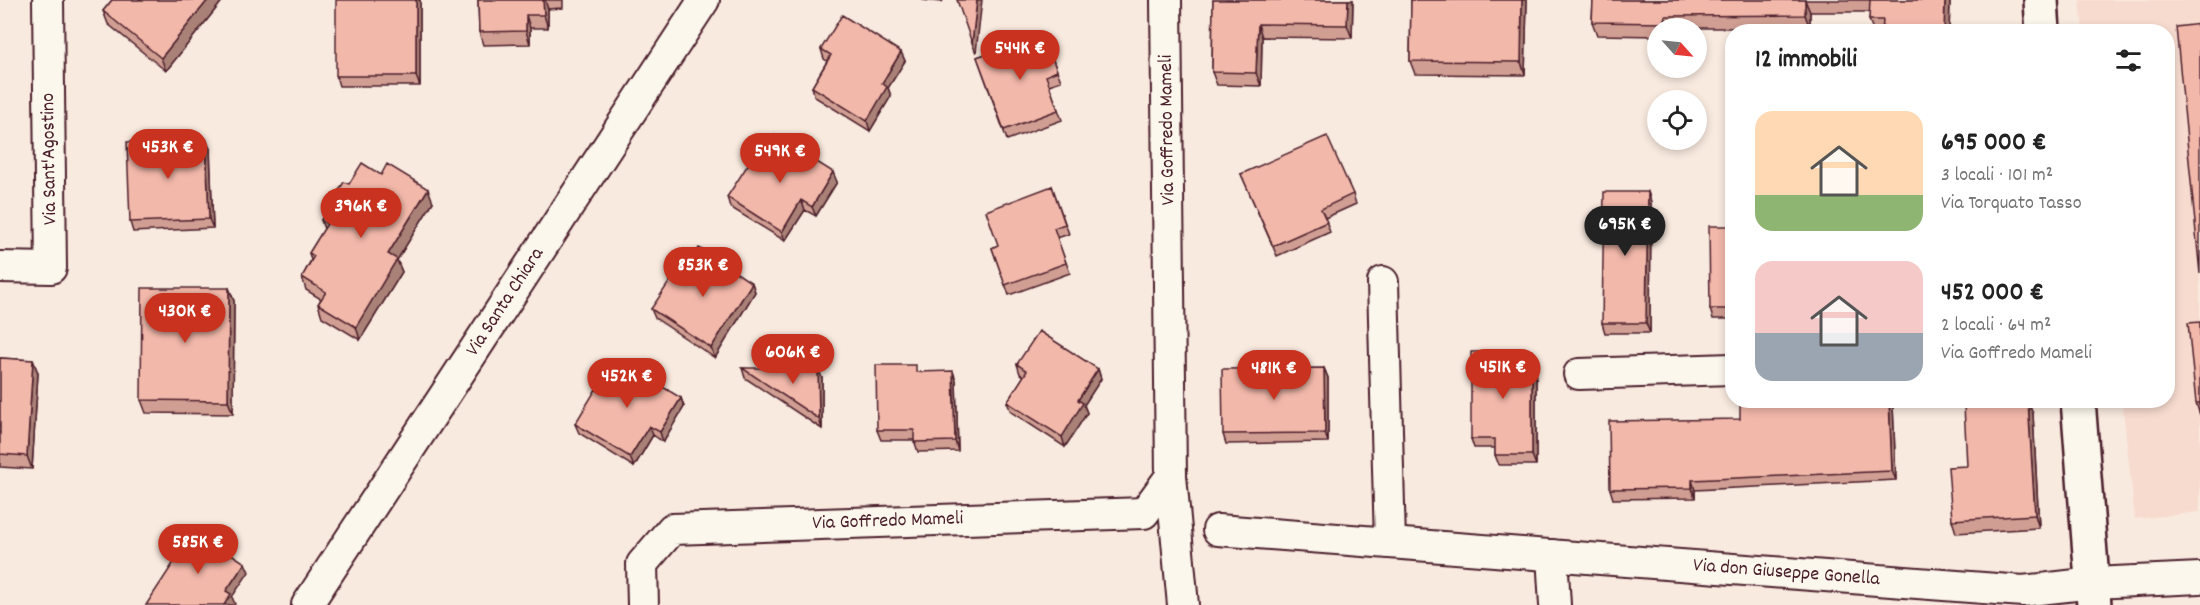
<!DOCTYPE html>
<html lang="it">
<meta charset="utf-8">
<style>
:root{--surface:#fff;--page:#f2f2f2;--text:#222;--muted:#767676;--accent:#c8321e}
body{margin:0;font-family:Dekko,sans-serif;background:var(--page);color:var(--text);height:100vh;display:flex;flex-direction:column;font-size:22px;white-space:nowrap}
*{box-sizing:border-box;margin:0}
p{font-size:20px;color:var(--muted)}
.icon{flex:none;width:33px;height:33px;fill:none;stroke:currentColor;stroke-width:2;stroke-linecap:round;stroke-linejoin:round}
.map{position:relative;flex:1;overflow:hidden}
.drawer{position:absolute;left:1725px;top:24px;width:450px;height:384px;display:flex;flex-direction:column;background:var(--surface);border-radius:24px;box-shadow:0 3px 9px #0003}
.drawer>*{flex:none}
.needle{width:39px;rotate:117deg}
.controls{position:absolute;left:1647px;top:18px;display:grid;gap:12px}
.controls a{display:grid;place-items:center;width:60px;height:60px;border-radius:50%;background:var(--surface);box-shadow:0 3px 9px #0003;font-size:30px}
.price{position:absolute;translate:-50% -51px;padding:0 14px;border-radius:21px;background:var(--accent);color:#fff;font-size:20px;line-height:39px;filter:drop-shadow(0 2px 3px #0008)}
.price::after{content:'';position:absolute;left:50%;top:36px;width:18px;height:14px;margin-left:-9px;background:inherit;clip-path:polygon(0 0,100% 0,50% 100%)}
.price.on{background:#222;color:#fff}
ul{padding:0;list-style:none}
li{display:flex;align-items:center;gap:18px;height:150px;padding:0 30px}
li span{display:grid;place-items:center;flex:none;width:168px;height:120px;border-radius:18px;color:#555}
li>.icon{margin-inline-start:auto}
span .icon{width:72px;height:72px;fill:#fffc;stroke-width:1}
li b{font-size:26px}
h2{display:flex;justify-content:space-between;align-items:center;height:72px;padding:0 30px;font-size:26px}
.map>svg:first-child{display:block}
.built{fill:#f7dbcf}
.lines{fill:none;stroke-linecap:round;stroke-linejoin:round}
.minor-casing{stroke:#4a1f2b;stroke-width:34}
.tertiary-casing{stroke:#4a1f2b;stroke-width:38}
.minor{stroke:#fbf7ec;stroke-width:30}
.tertiary{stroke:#fbf7ec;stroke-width:33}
.wall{fill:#d09e92;stroke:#4a1f2b;stroke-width:1.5}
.shaded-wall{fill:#a98177;stroke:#4a1f2b;stroke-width:1.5}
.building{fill:#f2b8aa;stroke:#4a1f2b;stroke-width:1.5}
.labels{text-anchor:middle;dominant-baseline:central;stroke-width:5;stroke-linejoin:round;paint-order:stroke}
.street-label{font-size:20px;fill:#4a1f2b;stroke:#fbf7ec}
</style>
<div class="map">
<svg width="2200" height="605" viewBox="0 0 2200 605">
<rect width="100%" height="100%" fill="#f9eadf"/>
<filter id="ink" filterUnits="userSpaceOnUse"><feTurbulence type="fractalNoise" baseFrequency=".0167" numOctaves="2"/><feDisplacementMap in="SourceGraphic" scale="12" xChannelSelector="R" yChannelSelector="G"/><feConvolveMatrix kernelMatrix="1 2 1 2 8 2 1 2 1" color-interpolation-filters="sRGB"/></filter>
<g filter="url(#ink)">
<!-- built -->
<path class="built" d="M2080 0H2200V512L2135 519 2122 401 2168 400V32L2083 31Z"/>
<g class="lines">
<!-- minor casing -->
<g class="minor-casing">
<g id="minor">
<path d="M0 267 51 268 48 0"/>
<path d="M1383 282 1390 543"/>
<path d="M1579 374 1732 369"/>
<path d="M1171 476 1183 605"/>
<path id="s1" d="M1218 530 2023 591 2093 583 2200 578"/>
<path d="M1552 555 1555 605"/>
<path id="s2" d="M307 605 704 0"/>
<path id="s3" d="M643 605 642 564 672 529 1144 513 1171 476 1166 0"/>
</g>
</g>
<!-- tertiary casing -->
<g class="tertiary-casing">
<path id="tertiary" d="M2041 0 2043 32
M2078 400 2094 605"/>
</g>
<!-- minor -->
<use href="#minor" class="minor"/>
<!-- tertiary -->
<use href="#tertiary" class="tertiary"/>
</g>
<!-- wall -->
<path class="wall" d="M112 0H223L166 71 108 24 103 11Z
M420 0V86H339L336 76Z
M478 0H563V8L548 9V28H530V44L483 45 479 32Z
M921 0H943L942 2Z
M1213 0H1353L1352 38 1262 37 1261 86 1217 85 1212 72Z
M1411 0H1527L1525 75 1415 74 1410 61Z
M1593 0H1950L1949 32H1874L1869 20 1870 12H1810V28H1658V36L1597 35 1592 22Z
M1043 34 1061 81 1049 85 1062 120 1007 140 977 57Z
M821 49 901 52 905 61 888 88 891 96 870 131 815 97 812 87 827 61 824 59Z
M210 149 213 228 133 232 130 222Z
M754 166 837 182 816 216 805 210 785 241 730 207 727 197Z
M1241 174 1353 194 1356 204 1325 218 1330 232 1277 256Z
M381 175 433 202 397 260 402 272 360 340 322 317 318 304 321 299 306 290 302 277 311 260 309 253 324 229 321 220 349 184Z
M1052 186 1069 234 1057 238 1070 273 1009 295 992 248 998 245Z
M1648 192 1651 202 1650 333H1605L1602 323Z
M1732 226V319H1713L1710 309Z
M679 279 752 283 755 292 715 358 655 318 651 309Z
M229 288 234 301 233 414 146 413 141 400Z
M2200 322V415L2196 403Z
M0 358 33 360 38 373 32 469 0 467Z
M1536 361V465H1499L1495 455V448H1474L1471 439Z
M1017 364 1098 369 1101 379 1084 405 1087 413 1065 447 1011 412 1007 402 1024 376 1020 374Z
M742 368 822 378V429L745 378Z
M1324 368 1328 378V442L1226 444 1223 434Z
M918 372 956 380 958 451 918 452 914 440H881L877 430Z
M601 393 681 398 684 407 663 442 653 435 634 467 579 433 575 424Z
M1762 400H1891L1893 405 1896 480 1695 490V498L1613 499 1610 489 1740 419Z
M2033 414 2039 528 1956 533 1952 520 1967 466Z"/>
<!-- shaded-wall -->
<path class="shaded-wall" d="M208 0H223L166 71 161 58Z
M416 0H420V86L416 76Z
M543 0H545L548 9V28L544 15Z
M977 0H982L976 53 972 43Z
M1348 0H1353L1352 38 1347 25Z
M1522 0H1527L1525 75 1521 62Z
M1805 0 1810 12V28L1805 15Z
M1945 0H1950L1949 32H1944Z
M526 15 530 28V44L526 31Z
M1665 16 1669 28H1667L1665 23Z
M1258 24 1262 37 1261 86 1256 73Z
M901 52 905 61 888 88 891 96 870 131 867 121 882 83Z
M206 139 210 149 213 228 209 219Z
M833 172 837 182 816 216 812 207Z
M428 189 433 202 397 260 402 272 360 340 356 327 388 254Z
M1648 192 1651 202 1650 333 1646 323Z
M801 200 805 210 785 241 782 232Z
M752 283 755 292 715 358 711 348Z
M229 288 234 301 233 414 228 401Z
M1532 351 1536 361V465L1532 455Z
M33 360 38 373 32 469 27 456Z
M818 368 822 378V429L819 419Z
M1324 368 1328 378V442L1325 433Z
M1098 369 1101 379 1084 405 1087 413 1065 447 1062 437 1078 400Z
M953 371 956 380 958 451 955 441Z
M681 398 684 407 663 442 660 432Z
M1889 400H1891L1893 405 1896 480 1892 471Z
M2028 401 2033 414 2039 528 2035 515Z
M649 426 653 435 634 467 630 457Z
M1692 480 1695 490V498L1692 488Z
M245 563 249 572 232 597 235 604 234 605H224L226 591Z"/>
<!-- building -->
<path class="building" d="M112 0H208L161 58 103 11Z
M336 0H416V76H336Z
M478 0H543L544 15H526V31L479 32Z
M957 0H977L972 43Z
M1213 0H1348L1347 25 1258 24 1256 73 1212 72Z
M1411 0H1522L1521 62 1410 61Z
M1593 0H1805V15L1665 16V23L1592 22Z
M1870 0H1945L1944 32H1882L1883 20H1869Z
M842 15 901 52 882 83 887 87 867 121 812 87 831 55 821 49Z
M2200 24V274L2176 27Z
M1043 34 1057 71 1046 76 1058 110 1004 130 977 57Z
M774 135 833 172 812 207 801 200 782 232 727 197 749 163 754 166Z
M1327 136 1353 194 1321 209 1327 222 1273 246 1241 174Z
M206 139 209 219 130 222 127 142Z
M362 163 381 175 387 164 428 189 388 254 397 259 356 327 318 304 326 292 302 277 314 256 309 253 327 224 321 220 344 182 349 184Z
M1052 186 1065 224 1054 228 1066 263 1005 285 992 248 998 245 986 211Z
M1604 192H1648L1646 323H1602Z
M1709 226H1732V309H1710Z
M699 248 752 283 711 348 651 309 674 275 679 279Z
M142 288H229L228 401 141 400Z
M2200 322V403H2196L2188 323Z
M1039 331 1098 369 1078 400 1083 403 1062 437 1007 402 1027 371 1017 364Z
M1532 351V455H1495V439H1471V352Z
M0 358 33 360 27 456 0 454Z
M620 361 681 398 660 432 649 426 630 457 575 424 596 389 601 393Z
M876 365H916V372L953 371 955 441 914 442V430H877Z
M742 368H818L819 419Z
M1324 368 1325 433 1223 434 1222 369Z
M1762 400H1889L1892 471 1692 480V488L1610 489 1609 421 1740 419V401Z
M2028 401 2035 515 1952 520 1948 467 1967 466 1964 405Z
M195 530 245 563 226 591 231 594 224 605H146Z"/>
</g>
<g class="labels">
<!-- street labels -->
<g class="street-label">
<text transform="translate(1168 130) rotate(-91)">Via Goffredo Mameli</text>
<text transform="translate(50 159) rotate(-91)">Via Sant'Agostino</text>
<text stroke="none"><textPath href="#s2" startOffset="362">Via Santa Chiara</textPath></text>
<text stroke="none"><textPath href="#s3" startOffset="303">Via Goffredo Mameli</textPath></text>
<text stroke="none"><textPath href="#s1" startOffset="570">Via don Giuseppe Gonella</textPath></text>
</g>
</g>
</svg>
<div class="controls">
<a><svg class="needle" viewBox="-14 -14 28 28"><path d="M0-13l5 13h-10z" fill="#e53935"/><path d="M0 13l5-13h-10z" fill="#767676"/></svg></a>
<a><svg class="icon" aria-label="locate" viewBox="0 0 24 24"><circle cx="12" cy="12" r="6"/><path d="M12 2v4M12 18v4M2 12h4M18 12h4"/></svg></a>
</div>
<b class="price" style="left:1020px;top:81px">544K €</b>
<b class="price" style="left:168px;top:180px">453K €</b>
<b class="price" style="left:780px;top:184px">549K €</b>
<b class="price" style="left:361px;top:239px">396K €</b>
<b class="price on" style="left:1625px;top:257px">695K €</b>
<b class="price" style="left:703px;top:298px">853K €</b>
<b class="price" style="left:185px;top:344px">430K €</b>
<b class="price" style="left:793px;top:385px">606K €</b>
<b class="price" style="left:1503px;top:400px">451K €</b>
<b class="price" style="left:1274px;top:401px">481K €</b>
<b class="price" style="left:627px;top:409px">452K €</b>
<b class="price" style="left:198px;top:575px">585K €</b>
<section class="drawer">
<h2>12 immobili<svg class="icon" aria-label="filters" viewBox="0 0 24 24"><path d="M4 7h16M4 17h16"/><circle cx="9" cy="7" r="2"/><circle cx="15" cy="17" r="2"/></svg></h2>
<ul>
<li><span style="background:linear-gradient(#ffd9b3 70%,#8fb573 0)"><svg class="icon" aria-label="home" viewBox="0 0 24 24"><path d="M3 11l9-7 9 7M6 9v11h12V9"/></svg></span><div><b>695 000 €</b><p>3 locali · 101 m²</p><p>Via Torquato Tasso</p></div></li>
<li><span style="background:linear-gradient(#f6c9c9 60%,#9aa5b1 0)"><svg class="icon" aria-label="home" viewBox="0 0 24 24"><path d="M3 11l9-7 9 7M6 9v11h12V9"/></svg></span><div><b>452 000 €</b><p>2 locali · 64 m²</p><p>Via Goffredo Mameli</p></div></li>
</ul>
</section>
</div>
